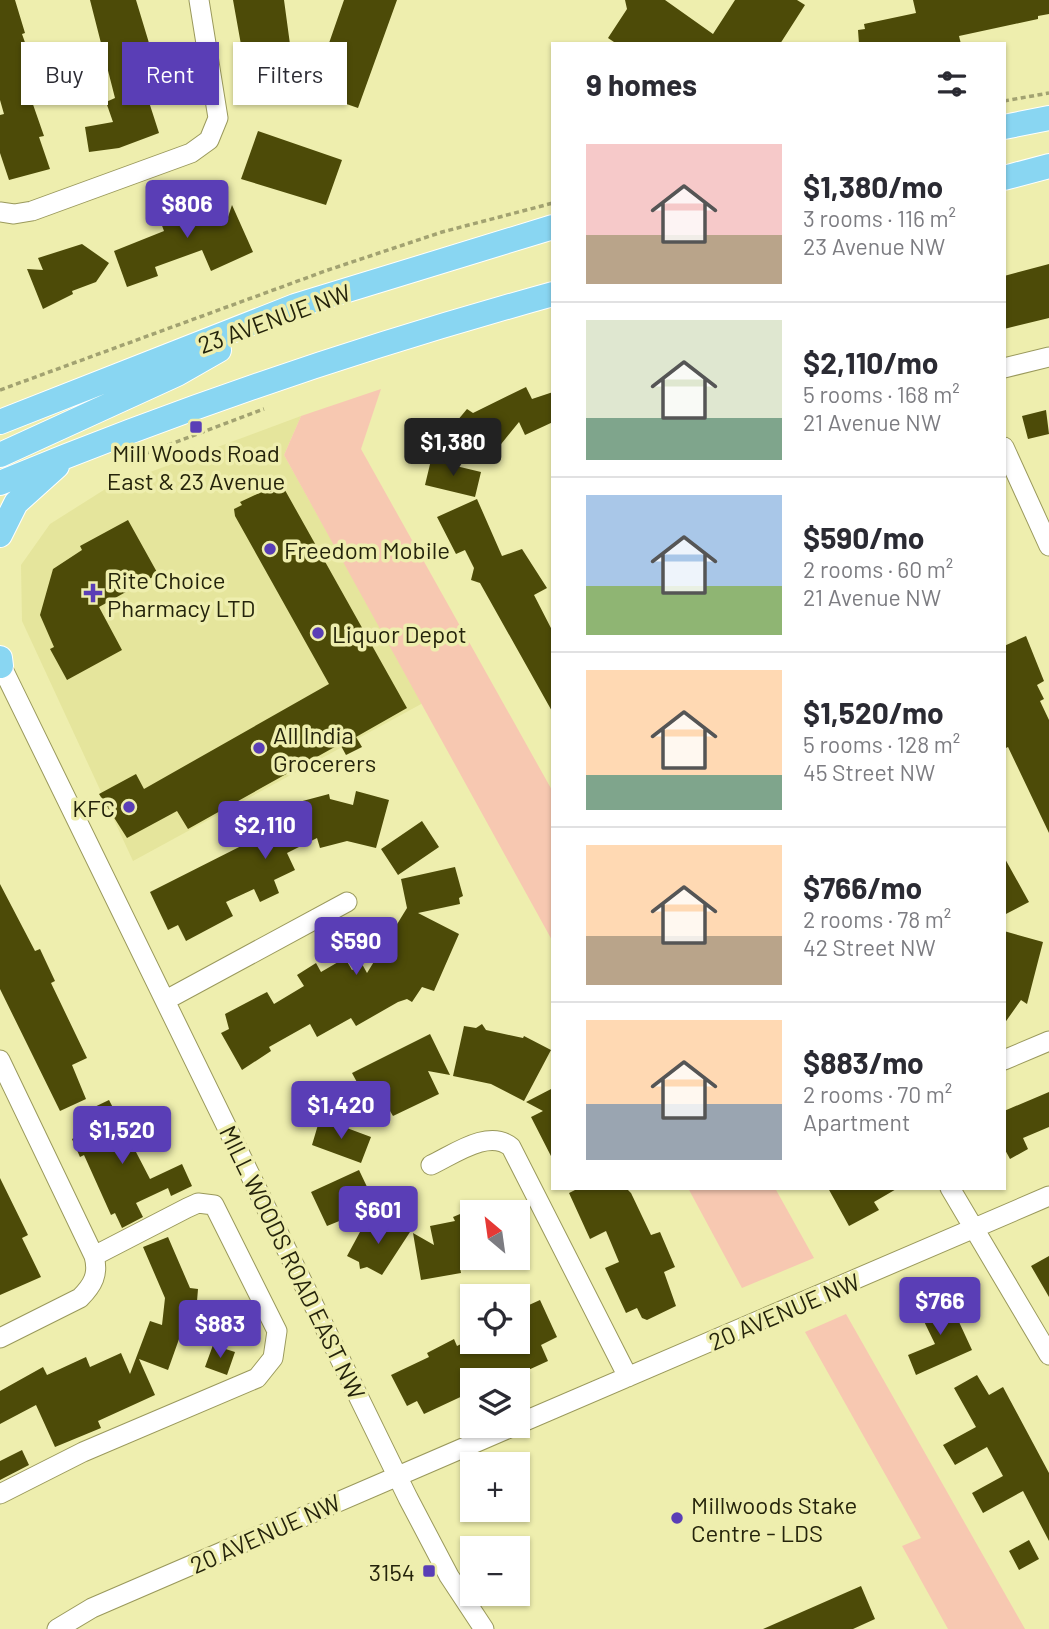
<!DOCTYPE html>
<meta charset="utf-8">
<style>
:root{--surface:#fff;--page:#f7f7f7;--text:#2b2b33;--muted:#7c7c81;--line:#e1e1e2;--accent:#5a3eb6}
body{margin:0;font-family:Barlow,sans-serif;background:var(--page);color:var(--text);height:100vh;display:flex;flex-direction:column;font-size:26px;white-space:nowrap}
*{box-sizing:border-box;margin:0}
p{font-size:23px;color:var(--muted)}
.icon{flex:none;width:38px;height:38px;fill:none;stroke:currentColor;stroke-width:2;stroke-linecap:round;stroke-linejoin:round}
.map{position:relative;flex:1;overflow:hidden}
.panel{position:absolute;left:551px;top:42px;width:455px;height:1148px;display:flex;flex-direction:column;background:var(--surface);border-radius:0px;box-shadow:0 2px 5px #0004}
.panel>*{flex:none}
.top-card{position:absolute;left:21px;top:42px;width:425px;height:63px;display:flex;gap:14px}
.needle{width:46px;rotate:331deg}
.tools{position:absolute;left:460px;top:1200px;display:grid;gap:14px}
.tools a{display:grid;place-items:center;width:70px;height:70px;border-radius:0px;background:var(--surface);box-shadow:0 2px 5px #0004;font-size:35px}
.price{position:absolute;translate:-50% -60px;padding:0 16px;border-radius:7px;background:var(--accent);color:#fff;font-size:23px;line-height:46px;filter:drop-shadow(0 2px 4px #0008)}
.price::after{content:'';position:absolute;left:50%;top:42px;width:21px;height:16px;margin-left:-10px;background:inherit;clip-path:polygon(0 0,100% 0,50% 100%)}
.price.selected{background:#222;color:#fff}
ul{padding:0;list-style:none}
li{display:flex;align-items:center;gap:21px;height:175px;padding:0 35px}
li+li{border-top:2px solid var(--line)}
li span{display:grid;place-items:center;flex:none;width:196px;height:140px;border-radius:0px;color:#555}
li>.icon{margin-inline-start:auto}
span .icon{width:84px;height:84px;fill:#fffc;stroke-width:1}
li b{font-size:30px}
h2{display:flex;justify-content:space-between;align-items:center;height:84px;padding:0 35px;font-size:30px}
.tag{padding:0 24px;border-radius:0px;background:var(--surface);box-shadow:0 2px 5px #0004;font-size:24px;line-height:63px}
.tag.selected{background:var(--accent);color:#fff}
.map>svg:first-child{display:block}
.built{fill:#e5e59c}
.green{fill:#f7c8b1}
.building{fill:#4d4b08}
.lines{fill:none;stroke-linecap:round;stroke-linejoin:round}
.minor-casing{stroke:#9a995c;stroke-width:21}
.major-casing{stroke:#fff;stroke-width:26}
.path{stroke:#a2a271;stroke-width:3.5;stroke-dasharray:5 3.5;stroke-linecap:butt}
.minor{stroke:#fff;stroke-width:19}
.major{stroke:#89d6f2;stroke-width:24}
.poi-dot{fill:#5a3eb6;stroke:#eeeeae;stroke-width:2.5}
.labels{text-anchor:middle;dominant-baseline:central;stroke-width:7;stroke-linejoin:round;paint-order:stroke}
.street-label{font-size:24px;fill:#25240b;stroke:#eeeeae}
.poi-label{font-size:24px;fill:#25240b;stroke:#eeeeae;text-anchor:start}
</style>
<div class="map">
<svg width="1049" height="1629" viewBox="0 0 1049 1629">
<rect width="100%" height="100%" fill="#eeeeae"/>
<!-- built -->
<path class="built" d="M301 416 284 455 423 703 133 861 22 621 21 565 50 524 107 488Z"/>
<!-- green -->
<path class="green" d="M381 389 361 449 553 792V942L284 455 301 416Z
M688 1188H775L814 1258 742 1288Z
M846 1314 1025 1629H948L902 1546 921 1538 805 1332Z"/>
<!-- building -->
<path class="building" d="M0 0H15L25 33 22 34 28 51H25L36 91 29 93 44 136 39 137 50 169 9 180 0 153V115L4 114 0 100Z
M90 0H136L149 43 141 45 155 85 149 87 154 100 149 102 159 133 119 148 89 152 85 127 113 122 106 102 115 98Z
M233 0H284L292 59 245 67Z
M344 0H397L358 108 312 92Z
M625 0H665L713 34 735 0H797L805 5 780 44H617L608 38 627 9Z
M913 0H1049V14L1038 16V19L959 36 961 44H859L858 30 865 29 864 24 916 13Z
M258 131 342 160 326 205 241 179Z
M216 191 228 217 232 205 253 252 211 271 202 250 155 267 158 276 127 287 114 251 164 231 158 215Z
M82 244 109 263 96 282 72 291 73 294 43 309 27 269 43 270 38 258Z
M1049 264V318L1004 329V276Z
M526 387 532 399 553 392V422L525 435 519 422 485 464 447 433 467 409 473 413Z
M1046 410 1049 434 1028 439 1022 416Z
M431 460 481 472 475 497 425 485Z
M281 483 407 708 356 737 362 747 346 755 340 744 188 829 177 811 127 838 99 794 136 774 144 789 329 684 235 516 234 509 242 505 240 502Z
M477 499 502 556 522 549 547 588 534 595 553 632V713L480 583 471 580 474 568 465 550 456 554 437 517Z
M128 520 158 574 99 607 122 650 67 680 50 649 54 647 40 615 53 569 82 550 80 546Z
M1026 636 1044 681 1037 685 1044 699 1040 701 1049 720V833L1008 747 1004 749V646Z
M356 791 389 800 376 848 347 841 320 848 317 838 287 853 295 870 274 880 279 893 260 902 254 889 226 902 233 916 186 941 178 925 168 930 150 892 259 837 254 826 268 820 272 829 299 816 295 803 329 794 330 799 353 805Z
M422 821 439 847 398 875 381 849Z
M1004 857 1029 902 1004 915Z
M455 867 463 896 459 898 460 904 418 913 459 934 434 991 422 987 412 1002 407 999 398 1002 356 1026 351 1018 317 1037 310 1024 269 1047 271 1051 242 1070 221 1033 229 1029 225 1014 267 992 274 1004 304 986 297 975 316 963 321 972 345 958 352 970 362 964 367 973 407 908 401 879Z
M0 884 35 951 40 949 55 981 51 983 87 1058 72 1065 86 1099 60 1111 0 989Z
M1004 931 1043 942 1027 1004 1021 1000 1004 1024Z
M482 1024 486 1030 523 1038 524 1036 551 1050 524 1101 491 1084 453 1076 464 1026 476 1028Z
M430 1034 450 1075 428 1071 439 1094 393 1116 384 1101 372 1110 352 1073Z
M553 1088V1160L531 1117 543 1111 526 1102Z
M1049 1092V1127L1023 1138 1028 1149 1010 1159 1004 1148V1111Z
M109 1100 150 1179 182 1164 192 1186 171 1196 168 1188 136 1203 143 1217 122 1228 115 1213 111 1215 84 1155 80 1157 72 1139 92 1129 84 1112Z
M320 1118 371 1137 361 1163 312 1145Z
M359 1170 369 1191 351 1199 369 1209 327 1226 311 1192Z
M0 1178 28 1235 22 1238 41 1277 0 1295Z
M579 1188H626L631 1193 651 1235 660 1232 675 1267 664 1272 676 1306 647 1320 642 1318 637 1308 626 1313 605 1268 619 1262 606 1231 590 1239 569 1193Z
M828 1188H898L874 1202 879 1210 849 1226Z
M472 1209V1262L460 1267 461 1273 421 1280 413 1233 434 1245 430 1226 455 1221 453 1217Z
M367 1219 376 1238 387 1219 410 1232 382 1275 367 1267 360 1269 359 1262 347 1256Z
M168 1237 190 1288 198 1289 195 1326 184 1325 168 1370 139 1359 155 1395 98 1421 101 1428 55 1447 36 1405 0 1424V1391L43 1367 47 1375 86 1357 90 1367 121 1353 130 1374 150 1321 162 1325 165 1298 143 1247Z
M1049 1256V1297L1031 1266Z
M947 1296 972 1350 916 1375 908 1355 935 1344 918 1309Z
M540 1300 557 1337 541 1345 548 1361 504 1381H500L494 1370 465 1384 469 1393 424 1414 417 1401 407 1406 391 1375 429 1357 427 1353 454 1339 457 1346 465 1342H518V1310Z
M213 1345 235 1352 227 1375 205 1367Z
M977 1375 989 1395 1003 1387 1049 1473V1541L1023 1491 983 1513 972 1493 1003 1476 987 1447 955 1465 943 1445 976 1427 954 1388Z
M22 1450 29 1465 0 1480V1461Z
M1029 1540 1039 1559 1019 1570 1009 1551Z
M861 1586 875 1619 853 1629H763Z"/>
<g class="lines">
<!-- minor casing -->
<g class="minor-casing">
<path id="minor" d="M0 212 14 214 32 211 191 153 209 140 218 118 199 0
M1004 368 1049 357
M1004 447 1049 546
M0 663 408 1498 449 1576 484 1629
M166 1000 347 902
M0 1060 94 1256C99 1274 93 1285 80 1298L0 1338
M1004 1060 1049 1041
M431 1165C453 1155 489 1128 511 1147L628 1377
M950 1188 1049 1355
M518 1424 1049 1196
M0 1494 83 1452 257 1378 273 1358 277 1331 214 1205 198 1203 187 1208 94 1256
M57 1629 92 1608 514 1426"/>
</g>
<!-- major casing -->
<g class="major-casing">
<path id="major" d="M1004 127 1049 118
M1004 178 1049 166
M0 422 295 306 553 227
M0 455 177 374 219 350
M0 483C181 408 365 346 553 294
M0 535 16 503 57 466
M0 658 1 666"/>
</g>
<!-- path -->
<path class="path" d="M1004 101 1049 93
M0 390 328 270 442 232 553 203
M136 457 264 409"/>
<!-- minor -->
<use href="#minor" class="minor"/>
<!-- major -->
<use href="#major" class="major"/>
</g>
<!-- markers -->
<g class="poi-dot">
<rect x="189" y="420" width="14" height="14" rx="3.5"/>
<circle cx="270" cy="549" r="7"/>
<path d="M89.5 582.5h7v7h7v7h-7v7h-7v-7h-7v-7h7z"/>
<circle cx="318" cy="633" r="7"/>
<circle cx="259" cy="748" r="7"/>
<circle cx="129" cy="807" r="7"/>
<circle cx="677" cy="1518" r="7"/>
<rect x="422" y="1564" width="14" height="14" rx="3.5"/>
</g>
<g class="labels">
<!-- street labels -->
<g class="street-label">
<text transform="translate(274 318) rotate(-20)">23 AVENUE NW</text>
<text transform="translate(293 1262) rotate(64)">MILL WOODS ROAD EAST NW</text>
<text transform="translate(784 1311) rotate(-23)">20 AVENUE NW</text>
<text transform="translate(265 1533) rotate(-24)">20 AVENUE NW</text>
</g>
<!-- poi labels -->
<g class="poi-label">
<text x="196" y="452" text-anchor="middle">Mill Woods Road<tspan x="196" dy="28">East &amp; 23 Avenue</tspan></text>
<text x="284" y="549">Freedom Mobile</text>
<text x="107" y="579">Rite Choice<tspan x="107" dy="28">Pharmacy LTD</tspan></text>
<text x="332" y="633">Liquor Depot</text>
<text x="273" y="734">All India<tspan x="273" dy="28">Grocerers</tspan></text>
<text x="115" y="807" text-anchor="end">KFC</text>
<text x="691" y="1504">Millwoods Stake<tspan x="691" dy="28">Centre - LDS</tspan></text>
<text x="415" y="1571" text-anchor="end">3154</text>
</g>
</g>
</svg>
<div class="tools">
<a><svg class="needle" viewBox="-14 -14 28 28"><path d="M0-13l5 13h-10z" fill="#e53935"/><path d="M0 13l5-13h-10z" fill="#7c7c81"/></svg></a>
<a><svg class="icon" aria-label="locate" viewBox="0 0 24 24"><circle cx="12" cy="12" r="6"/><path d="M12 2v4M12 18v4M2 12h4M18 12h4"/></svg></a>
<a><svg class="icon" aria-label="layers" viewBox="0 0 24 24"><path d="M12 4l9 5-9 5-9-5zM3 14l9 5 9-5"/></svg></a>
<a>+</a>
<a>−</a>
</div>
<b class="price" style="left:187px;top:240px">$806</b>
<b class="price selected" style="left:453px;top:478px">$1,380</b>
<b class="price" style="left:265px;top:861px">$2,110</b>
<b class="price" style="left:356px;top:977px">$590</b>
<b class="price" style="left:341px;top:1141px">$1,420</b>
<b class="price" style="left:122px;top:1166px">$1,520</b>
<b class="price" style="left:378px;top:1246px">$601</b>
<b class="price" style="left:940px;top:1337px">$766</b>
<b class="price" style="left:220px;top:1360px">$883</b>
<div class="top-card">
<a class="tag">Buy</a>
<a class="tag selected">Rent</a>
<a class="tag">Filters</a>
</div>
<section class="panel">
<h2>9 homes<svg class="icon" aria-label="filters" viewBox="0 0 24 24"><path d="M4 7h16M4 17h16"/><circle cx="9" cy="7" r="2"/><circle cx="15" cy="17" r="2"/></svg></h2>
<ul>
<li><span style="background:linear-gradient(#f6c9c9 65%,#b9a48a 0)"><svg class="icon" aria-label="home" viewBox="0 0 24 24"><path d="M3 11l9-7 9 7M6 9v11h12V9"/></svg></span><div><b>$1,380/mo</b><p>3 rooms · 116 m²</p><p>23 Avenue NW</p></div></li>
<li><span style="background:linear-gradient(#dfe7d0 70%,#7fa58c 0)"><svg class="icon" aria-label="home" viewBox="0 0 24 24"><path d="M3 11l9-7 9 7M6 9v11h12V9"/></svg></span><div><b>$2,110/mo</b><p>5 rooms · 168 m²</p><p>21 Avenue NW</p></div></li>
<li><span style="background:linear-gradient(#a9c7e8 65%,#8fb573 0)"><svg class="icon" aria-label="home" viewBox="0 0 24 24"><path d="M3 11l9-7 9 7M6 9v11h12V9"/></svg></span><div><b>$590/mo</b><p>2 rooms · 60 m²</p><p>21 Avenue NW</p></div></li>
<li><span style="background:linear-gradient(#ffd9b3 75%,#7fa58c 0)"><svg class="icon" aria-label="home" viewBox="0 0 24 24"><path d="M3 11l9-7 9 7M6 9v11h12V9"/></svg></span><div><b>$1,520/mo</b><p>5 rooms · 128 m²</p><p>45 Street NW</p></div></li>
<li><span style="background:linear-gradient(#ffd9b3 65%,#b9a48a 0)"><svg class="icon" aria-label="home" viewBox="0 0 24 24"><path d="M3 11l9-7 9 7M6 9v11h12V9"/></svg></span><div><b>$766/mo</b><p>2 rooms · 78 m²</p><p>42 Street NW</p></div></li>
<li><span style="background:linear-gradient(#ffd9b3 60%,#9aa5b1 0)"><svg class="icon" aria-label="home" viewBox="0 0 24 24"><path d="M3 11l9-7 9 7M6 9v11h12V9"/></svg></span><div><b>$883/mo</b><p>2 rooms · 70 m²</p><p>Apartment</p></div></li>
</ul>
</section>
</div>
